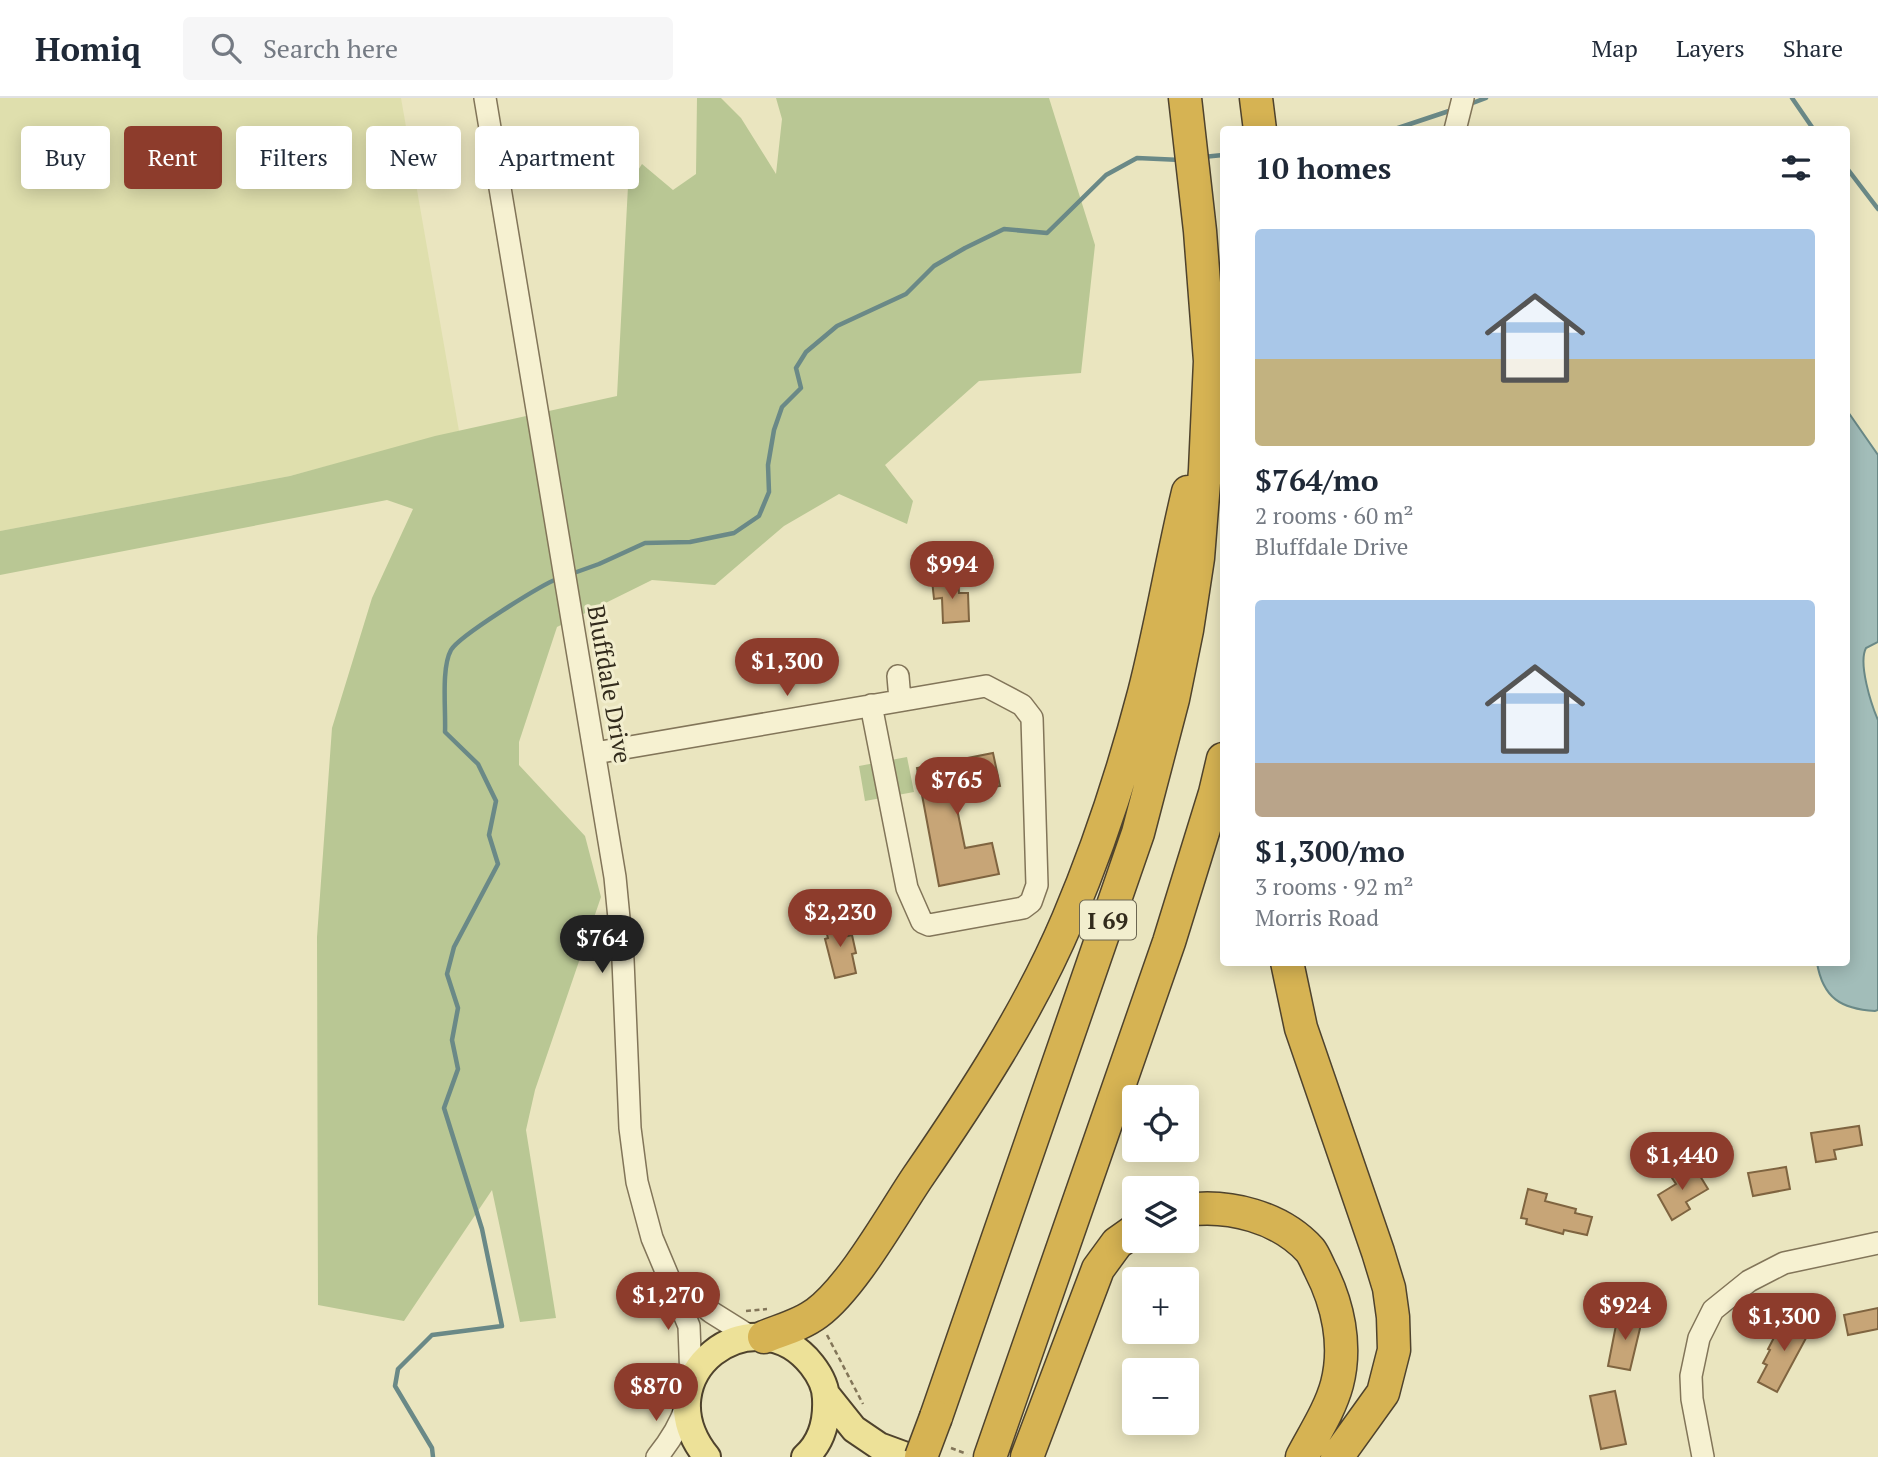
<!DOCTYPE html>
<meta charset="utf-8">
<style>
:root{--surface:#fff;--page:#f6f6f7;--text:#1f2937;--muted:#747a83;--line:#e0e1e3;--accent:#8d3c2c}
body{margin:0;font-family:"PT Serif",serif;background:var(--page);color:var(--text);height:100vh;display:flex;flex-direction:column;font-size:26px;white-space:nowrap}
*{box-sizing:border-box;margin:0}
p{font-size:23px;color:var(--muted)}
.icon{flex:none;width:38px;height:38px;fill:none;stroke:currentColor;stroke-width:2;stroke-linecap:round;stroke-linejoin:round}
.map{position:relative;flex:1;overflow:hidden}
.side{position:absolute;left:1220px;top:28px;width:630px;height:840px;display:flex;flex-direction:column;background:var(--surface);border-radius:7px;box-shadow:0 4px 18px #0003}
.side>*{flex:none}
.guide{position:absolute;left:21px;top:28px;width:665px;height:63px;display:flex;gap:14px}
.controls{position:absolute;left:1122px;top:987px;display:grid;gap:14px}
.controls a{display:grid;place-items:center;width:77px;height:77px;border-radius:7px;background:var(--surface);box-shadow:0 4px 18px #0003;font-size:35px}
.price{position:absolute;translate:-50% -60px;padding:0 16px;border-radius:24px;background:var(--accent);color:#fff;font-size:23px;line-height:46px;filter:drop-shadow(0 2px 4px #0008)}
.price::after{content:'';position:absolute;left:50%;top:42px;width:21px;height:16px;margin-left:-10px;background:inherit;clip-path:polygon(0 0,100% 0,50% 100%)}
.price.active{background:#222;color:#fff}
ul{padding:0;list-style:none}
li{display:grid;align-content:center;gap:14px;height:371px;padding:0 35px}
li span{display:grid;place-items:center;height:217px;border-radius:7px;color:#555}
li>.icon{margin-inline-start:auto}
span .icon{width:126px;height:126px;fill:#fffc;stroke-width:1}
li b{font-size:30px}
h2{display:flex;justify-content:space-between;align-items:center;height:84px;padding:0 35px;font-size:30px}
.pill{padding:0 24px;border-radius:7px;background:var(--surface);box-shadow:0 4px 18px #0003;font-size:24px;line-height:63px}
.pill.active{background:var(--accent);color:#fff}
header{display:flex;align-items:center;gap:42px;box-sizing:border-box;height:98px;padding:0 35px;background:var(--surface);border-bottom:2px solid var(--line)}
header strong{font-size:33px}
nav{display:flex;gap:38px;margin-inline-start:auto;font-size:24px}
.search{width:490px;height:63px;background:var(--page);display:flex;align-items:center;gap:18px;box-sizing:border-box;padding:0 24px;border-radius:7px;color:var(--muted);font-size:26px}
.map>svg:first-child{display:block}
.farmland{fill:#dfdfad}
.green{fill:#b9c794}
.water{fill:#a2bdb9;stroke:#6a8987;stroke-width:2}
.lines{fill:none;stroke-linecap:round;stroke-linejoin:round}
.stream{stroke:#6a8987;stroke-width:4.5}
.building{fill:#c7a577;stroke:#7f6440;stroke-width:2}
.minor-casing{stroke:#827559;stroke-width:24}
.major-casing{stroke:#4f432d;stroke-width:30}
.highway-casing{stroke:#4f432d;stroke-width:35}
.path{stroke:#827559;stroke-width:2.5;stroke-dasharray:5 3.5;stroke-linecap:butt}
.minor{stroke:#f6f1d1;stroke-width:21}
.major{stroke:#ede198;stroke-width:26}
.highway{stroke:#d6b353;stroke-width:32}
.highway-bridge-casing{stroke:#4f432d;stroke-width:35;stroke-linecap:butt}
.highway-bridge{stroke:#d6b353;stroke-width:32}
.labels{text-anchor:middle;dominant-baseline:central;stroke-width:6;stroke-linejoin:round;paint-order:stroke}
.shield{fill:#f2eece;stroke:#6c6651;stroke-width:2}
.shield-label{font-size:23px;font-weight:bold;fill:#322b1c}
.street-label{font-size:24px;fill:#322b1c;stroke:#f2eece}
</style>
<header>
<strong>Homiq</strong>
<div class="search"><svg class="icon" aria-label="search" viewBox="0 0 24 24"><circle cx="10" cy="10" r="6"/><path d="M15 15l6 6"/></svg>Search here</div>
<nav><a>Map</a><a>Layers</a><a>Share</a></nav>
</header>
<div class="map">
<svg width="1878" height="1359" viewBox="0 0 1878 1359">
<rect width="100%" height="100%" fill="#eae5bf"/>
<!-- farmland -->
<path class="farmland" d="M0 0H401L459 333 290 378 0 433Z"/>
<!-- green -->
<path class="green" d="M697 0H721L741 20 776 76 782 21 776 0H1049L1095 147 1081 275 979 283 885 367 913 403 907 426 839 396 784 428 715 487 652 482 557 529 519 644V667L585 738 601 799 535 992 526 1032 556 1220 520 1224 492 1092 404 1223 318 1207 317 839 332 630 372 500 413 411 387 402 0 477V433L290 378 435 338 617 298 628 88 642 66 673 92 696 76Z
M907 659 914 694 865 703 859 668Z"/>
<!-- water -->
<path class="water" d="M1846 311 1878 357V544L1866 550C1858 565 1871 606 1878 622V912L1875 913C1841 911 1823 900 1817 865L1846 864Z"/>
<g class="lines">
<!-- stream -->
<path class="stream" d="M1792 0 1814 32
M1470 6 1486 0
M1392 32 1452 12
M1203 59 1223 57
M1846 69 1878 111
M571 476 599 466 645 445 690 444 734 435 759 418 769 394 768 367 774 332 782 309 801 290 796 270 806 254 837 228 906 196 934 168 965 150 1004 131 1047 135 1106 77 1137 60 1181 62
M433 1359 432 1350 395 1288 398 1271 432 1237 502 1228 482 1131 444 1010 458 971 452 942 458 910 447 876 454 849 498 766 489 737 496 703 478 666 445 634C446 612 441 570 451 552 459 538 541 487 559 480"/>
</g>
<!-- building -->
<path class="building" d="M958 481 959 495H968L969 523 943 525 942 500 934 501 932 482Z
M993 655 1000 688 954 696 965 750 992 745 999 776 939 788 917 670Z
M845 822 848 838 852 837 856 855 852 856 856 875 835 880 825 841 828 840 824 826Z
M1859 1028 1862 1047 1834 1052 1836 1061 1816 1064 1811 1035Z
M1683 1069 1688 1078 1697 1073 1708 1091 1686 1104 1690 1111 1672 1122 1658 1097 1676 1086 1670 1077Z
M1786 1069 1790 1091 1753 1098 1748 1075Z
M1528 1091 1547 1096 1545 1103 1576 1111 1575 1115 1592 1119 1587 1137 1564 1132 1563 1136 1526 1126 1527 1121 1521 1120Z
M1878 1210V1231L1848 1237 1844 1217Z
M1618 1217 1642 1222 1630 1272 1608 1268Z
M1793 1219 1812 1229 1777 1294 1758 1284 1767 1267 1763 1265 1770 1252 1768 1251 1779 1230 1785 1234Z
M1615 1293 1626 1346 1601 1351 1590 1298Z"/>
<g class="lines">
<!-- minor casing -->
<g class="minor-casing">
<path id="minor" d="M485 0 615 779 623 862 630 1030 637 1084 652 1140 689 1228 691 1283
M1455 32 1463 0
M898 578 900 602
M595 655 986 588 1022 607 1032 620 1037 787 1031 804 1023 810 929 827 922 824 907 790 871 607
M670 1182 711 1214 751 1239
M657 1359C670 1343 680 1328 686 1308
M1703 1359 1692 1301 1691 1278 1699 1240 1713 1212 1749 1183 1784 1165 1878 1145"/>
</g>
<!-- major casing -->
<g class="major-casing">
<path id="major" d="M826 1296 854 1331 879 1348 909 1359
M707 1359C641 1277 754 1194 812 1267 819 1276 826 1289 826 1301 827 1322 822 1344 805 1359"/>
</g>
<!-- highway casing -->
<g class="highway-casing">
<path id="highway" d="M1256 0 1260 32
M1287 864 1301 930 1378 1154 1389 1190 1393 1219 1394 1252 1383 1295 1337 1359
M1186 1112C1229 1106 1280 1119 1310 1152 1314 1157 1317 1165 1320 1171 1338 1206 1347 1247 1337 1286 1330 1312 1314 1336 1302 1359
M764 1239C781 1232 801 1227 817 1215 852 1189 891 1119 917 1080 974 997 1029 913 1068 821 1099 748 1124 671 1144 595 1161 529 1172 461 1188 394
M936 1319 1138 735 1173 601 1187 532 1198 460 1205 372 1210 263 1200 133 1185 0
M990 1359 1169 844 1215 695 1223 661
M1027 1359 1098 1171 1117 1145 1134 1133"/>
</g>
<!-- path -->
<path class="path" d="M746 1213 767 1211
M827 1237 863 1306
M951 1350 967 1356"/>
<!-- minor -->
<use href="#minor" class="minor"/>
<!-- major -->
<use href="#major" class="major"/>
<!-- highway -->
<use href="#highway" class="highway"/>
<!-- highway-bridge casing -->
<g class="highway-bridge-casing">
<path id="highway-bridge" d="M921 1359 936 1319"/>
</g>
<!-- highway-bridge -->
<use href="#highway-bridge" class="highway-bridge"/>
</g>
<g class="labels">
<!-- shield labels -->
<rect class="shield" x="1080" y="802.5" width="56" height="39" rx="5"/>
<g class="shield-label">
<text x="1108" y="822">I 69</text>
</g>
<!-- street labels -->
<g class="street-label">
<text transform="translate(610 586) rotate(80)">Bluffdale Drive</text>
</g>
</g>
</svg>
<div class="controls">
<a><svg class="icon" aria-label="locate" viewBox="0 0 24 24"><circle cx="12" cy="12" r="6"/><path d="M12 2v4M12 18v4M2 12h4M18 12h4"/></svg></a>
<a><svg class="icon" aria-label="layers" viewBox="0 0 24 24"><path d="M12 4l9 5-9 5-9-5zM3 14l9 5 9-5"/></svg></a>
<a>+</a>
<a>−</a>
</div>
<b class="price" style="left:952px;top:503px">$994</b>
<b class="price" style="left:787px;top:600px">$1,300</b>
<b class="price" style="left:957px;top:719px">$765</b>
<b class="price" style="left:840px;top:851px">$2,230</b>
<b class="price active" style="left:602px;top:877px">$764</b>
<b class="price" style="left:1682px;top:1094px">$1,440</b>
<b class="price" style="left:668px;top:1234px">$1,270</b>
<b class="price" style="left:1625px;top:1244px">$924</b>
<b class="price" style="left:1784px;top:1255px">$1,300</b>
<b class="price" style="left:656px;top:1325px">$870</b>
<div class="guide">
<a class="pill">Buy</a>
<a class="pill active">Rent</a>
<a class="pill">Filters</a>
<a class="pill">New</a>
<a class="pill">Apartment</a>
</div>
<section class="side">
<h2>10 homes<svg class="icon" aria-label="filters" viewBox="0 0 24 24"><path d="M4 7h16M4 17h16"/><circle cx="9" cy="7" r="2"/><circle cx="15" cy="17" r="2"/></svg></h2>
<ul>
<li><span style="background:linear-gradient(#a9c7e8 60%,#c2b280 0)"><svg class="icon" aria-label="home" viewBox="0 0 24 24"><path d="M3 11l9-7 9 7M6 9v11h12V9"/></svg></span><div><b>$764/mo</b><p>2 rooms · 60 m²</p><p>Bluffdale Drive</p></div></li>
<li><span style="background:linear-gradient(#a9c7e8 75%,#b9a48a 0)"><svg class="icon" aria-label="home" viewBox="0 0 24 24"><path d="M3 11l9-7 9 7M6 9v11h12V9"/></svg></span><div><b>$1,300/mo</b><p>3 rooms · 92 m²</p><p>Morris Road</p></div></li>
</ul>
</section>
</div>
